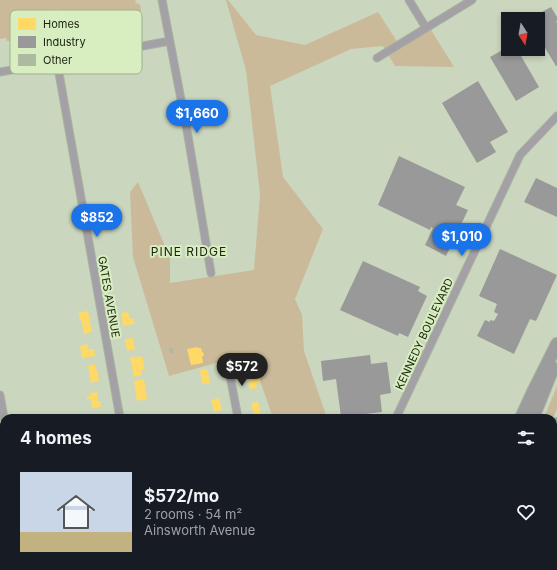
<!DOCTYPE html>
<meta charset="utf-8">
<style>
:root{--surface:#171b24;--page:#242831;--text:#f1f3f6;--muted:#9ea1a6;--accent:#1a73e8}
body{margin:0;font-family:Inter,sans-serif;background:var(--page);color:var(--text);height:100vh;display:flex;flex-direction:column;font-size:15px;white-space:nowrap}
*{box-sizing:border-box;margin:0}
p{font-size:13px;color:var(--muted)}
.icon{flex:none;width:22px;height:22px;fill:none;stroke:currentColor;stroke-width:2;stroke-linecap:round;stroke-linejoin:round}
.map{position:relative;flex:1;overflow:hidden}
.sheet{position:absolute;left:0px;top:414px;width:557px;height:156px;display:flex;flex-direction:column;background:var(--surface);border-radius:12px 12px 0 0;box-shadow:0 2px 6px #0003}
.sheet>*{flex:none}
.needle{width:26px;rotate:169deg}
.buttons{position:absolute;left:501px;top:12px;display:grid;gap:8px}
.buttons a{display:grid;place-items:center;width:44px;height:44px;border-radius:0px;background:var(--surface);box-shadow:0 2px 6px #0003;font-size:20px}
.price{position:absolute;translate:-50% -34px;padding:0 9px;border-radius:14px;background:var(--accent);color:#fff;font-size:13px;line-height:26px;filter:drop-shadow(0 1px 2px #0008)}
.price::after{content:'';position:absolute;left:50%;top:24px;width:12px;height:9px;margin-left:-6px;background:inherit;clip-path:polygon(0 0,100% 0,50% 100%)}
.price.selected{background:#222;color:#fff}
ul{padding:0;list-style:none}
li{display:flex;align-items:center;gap:12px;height:100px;padding:0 20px}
li span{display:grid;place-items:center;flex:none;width:112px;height:80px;border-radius:0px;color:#555}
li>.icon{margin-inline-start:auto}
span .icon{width:48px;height:48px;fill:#fffc;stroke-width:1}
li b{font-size:17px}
h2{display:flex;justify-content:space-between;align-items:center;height:48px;padding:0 20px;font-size:17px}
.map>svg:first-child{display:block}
.green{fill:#cbba99}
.homes{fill:#ffd966}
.industry{fill:#999}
.building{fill:#aebaa0}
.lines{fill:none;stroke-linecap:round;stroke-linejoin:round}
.street-casing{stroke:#aab4a0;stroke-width:9}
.highway-casing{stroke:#aab4a0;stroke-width:14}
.street{stroke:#a3a0a6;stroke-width:7}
.highway{stroke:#9c9c9c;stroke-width:12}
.labels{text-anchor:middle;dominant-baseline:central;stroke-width:4;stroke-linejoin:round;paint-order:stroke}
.street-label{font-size:11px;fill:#1b2211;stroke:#d8eec0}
.neighbourhood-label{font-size:12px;letter-spacing:1px;fill:#1b2211;stroke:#d8eec0}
.key{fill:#d8eec0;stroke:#9fb18c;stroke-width:1}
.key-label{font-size:11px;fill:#1b2211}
</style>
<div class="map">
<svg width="557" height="570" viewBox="0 0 557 570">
<rect width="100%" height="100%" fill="#cad6be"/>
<!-- green -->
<path class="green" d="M0 0H136L135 3C141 3 141 7 141 12L125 15 114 13 111 22 102 28 74 29 68 18 65 11 56 9 51 11 50 14 48 17H43L39 13 18 18 19 23 16 25V40L7 41 6 38 0 39Z
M226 0H228L256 35 305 45 378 12 398 43 428 25 454 67 395 66 383 46 351 49 270 86 283 177 323 229 295 299 302 315 304 351 327 418H273L255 366 230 368 227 360 169 376 133 257 130 192 138 182 170 258V283L254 270 260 194 246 70Z
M557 386V409L553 418H544Z
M557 546V570H549L550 566H553V558Z
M320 566H466L465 570H321Z
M488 566H513L511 570H486Z"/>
<!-- homes -->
<path class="homes" d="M88 311 92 332 84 334 81 320H80L78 313Z
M128 312 130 319 133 318 134 324 123 326 121 313Z
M133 338 135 349 127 351 125 339Z
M87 344 88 349H94L95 356 82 358 80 346Z
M198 347V348H201L202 352H203L204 356H202L203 363 191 365 187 349Z
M142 356 145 369 141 370 142 375 134 377 130 358Z
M95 364 96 370H97L99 381 91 383 88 366Z
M207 369 210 383 202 384 200 370Z
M259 375 260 382 256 383 257 388 250 389 248 377Z
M144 379 147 399 137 401 134 381Z
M97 392 98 401H100L101 407 92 408 91 399 87 400V397L90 396V393Z
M219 398 222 410 214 412 211 400Z
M258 402 261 414 254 415 251 403Z
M151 414 152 418H141L140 416Z
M103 415 104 418H93V417Z"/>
<!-- industry -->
<path class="industry" d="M551 7 557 17V21H556L557 23V66H556L538 36V19H529Z
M508 47V49H517L539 87 516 101 490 57Z
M478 81 508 132 490 142 496 152 477 163 442 103Z
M399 156 465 187 456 205 468 210 446 256 425 245 433 228 431 227 430 230 378 205Z
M536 178 557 188V217L524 202Z
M500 249 557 275 536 321 530 319 514 354 477 336 485 320 490 322V320L494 321 498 314 494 312 497 304 479 296Z
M363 261 420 287 418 291 427 296 408 337 399 333 398 336 340 310Z
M370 355 371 364 387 362 391 393 380 395 382 412 341 417 336 379 323 381 321 361Z"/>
<!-- building -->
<path class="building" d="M169 348H173L174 353H170Z
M125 566H134V570H125Z
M164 566H171V568L165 569Z"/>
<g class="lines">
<!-- street casing -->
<g class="street-casing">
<path id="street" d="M162 0 188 136 211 273
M409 0 426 28
M377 58 472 0
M57 62 120 418
M0 72 170 41
M227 360 238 418
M0 395 4 418
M396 418 520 155 557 116
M0 566 4 565
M31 566 32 570
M148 566V570
M262 566 263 570"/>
</g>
<!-- highway casing -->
<g class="highway-casing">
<path id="highway" d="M521 418 532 394 557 344
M533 418 553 368
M553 434 557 424
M553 471 557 459
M553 520 557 508
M363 570 368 566
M479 570 480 566
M520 570 522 566
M537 570 538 566"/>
</g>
<!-- street -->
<use href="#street" class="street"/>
<!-- highway -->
<use href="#highway" class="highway"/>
</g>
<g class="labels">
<!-- street labels -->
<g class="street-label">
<text transform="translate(109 297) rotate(80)">GATES AVENUE</text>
<text transform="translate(424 334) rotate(-65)">KENNEDY BOULEVARD</text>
</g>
<!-- neighbourhood labels -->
<g class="neighbourhood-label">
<text x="189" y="251">PINE RIDGE</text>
</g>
</g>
<!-- legend -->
<rect x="10" y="10" width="132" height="64" rx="6" class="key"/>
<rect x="18" y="18" width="18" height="12" fill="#ffd966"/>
<rect x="18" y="36" width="18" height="12" fill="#999"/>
<rect x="18" y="54" width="18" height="12" fill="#aebaa0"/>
<g class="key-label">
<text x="43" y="28">Homes</text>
<text x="43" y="46">Industry</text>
<text x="43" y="64">Other</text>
</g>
</svg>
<div class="buttons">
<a><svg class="needle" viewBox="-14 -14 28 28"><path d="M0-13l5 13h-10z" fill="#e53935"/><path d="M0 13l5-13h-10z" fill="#9ea1a6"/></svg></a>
</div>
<b class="price" style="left:197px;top:134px">$1,660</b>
<b class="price" style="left:97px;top:238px">$852</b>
<b class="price" style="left:462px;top:257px">$1,010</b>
<b class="price selected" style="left:242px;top:387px">$572</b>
<section class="sheet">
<h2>4 homes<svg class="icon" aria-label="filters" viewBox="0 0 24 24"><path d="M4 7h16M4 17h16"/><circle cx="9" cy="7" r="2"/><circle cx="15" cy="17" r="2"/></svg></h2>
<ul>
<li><span style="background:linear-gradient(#c9d6e8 75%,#c2b280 0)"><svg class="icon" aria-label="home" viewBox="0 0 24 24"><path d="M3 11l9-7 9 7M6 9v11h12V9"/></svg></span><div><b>$572/mo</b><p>2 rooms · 54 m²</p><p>Ainsworth Avenue</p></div><svg class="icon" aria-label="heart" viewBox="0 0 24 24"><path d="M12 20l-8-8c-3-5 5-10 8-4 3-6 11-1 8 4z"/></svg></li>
</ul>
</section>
</div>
